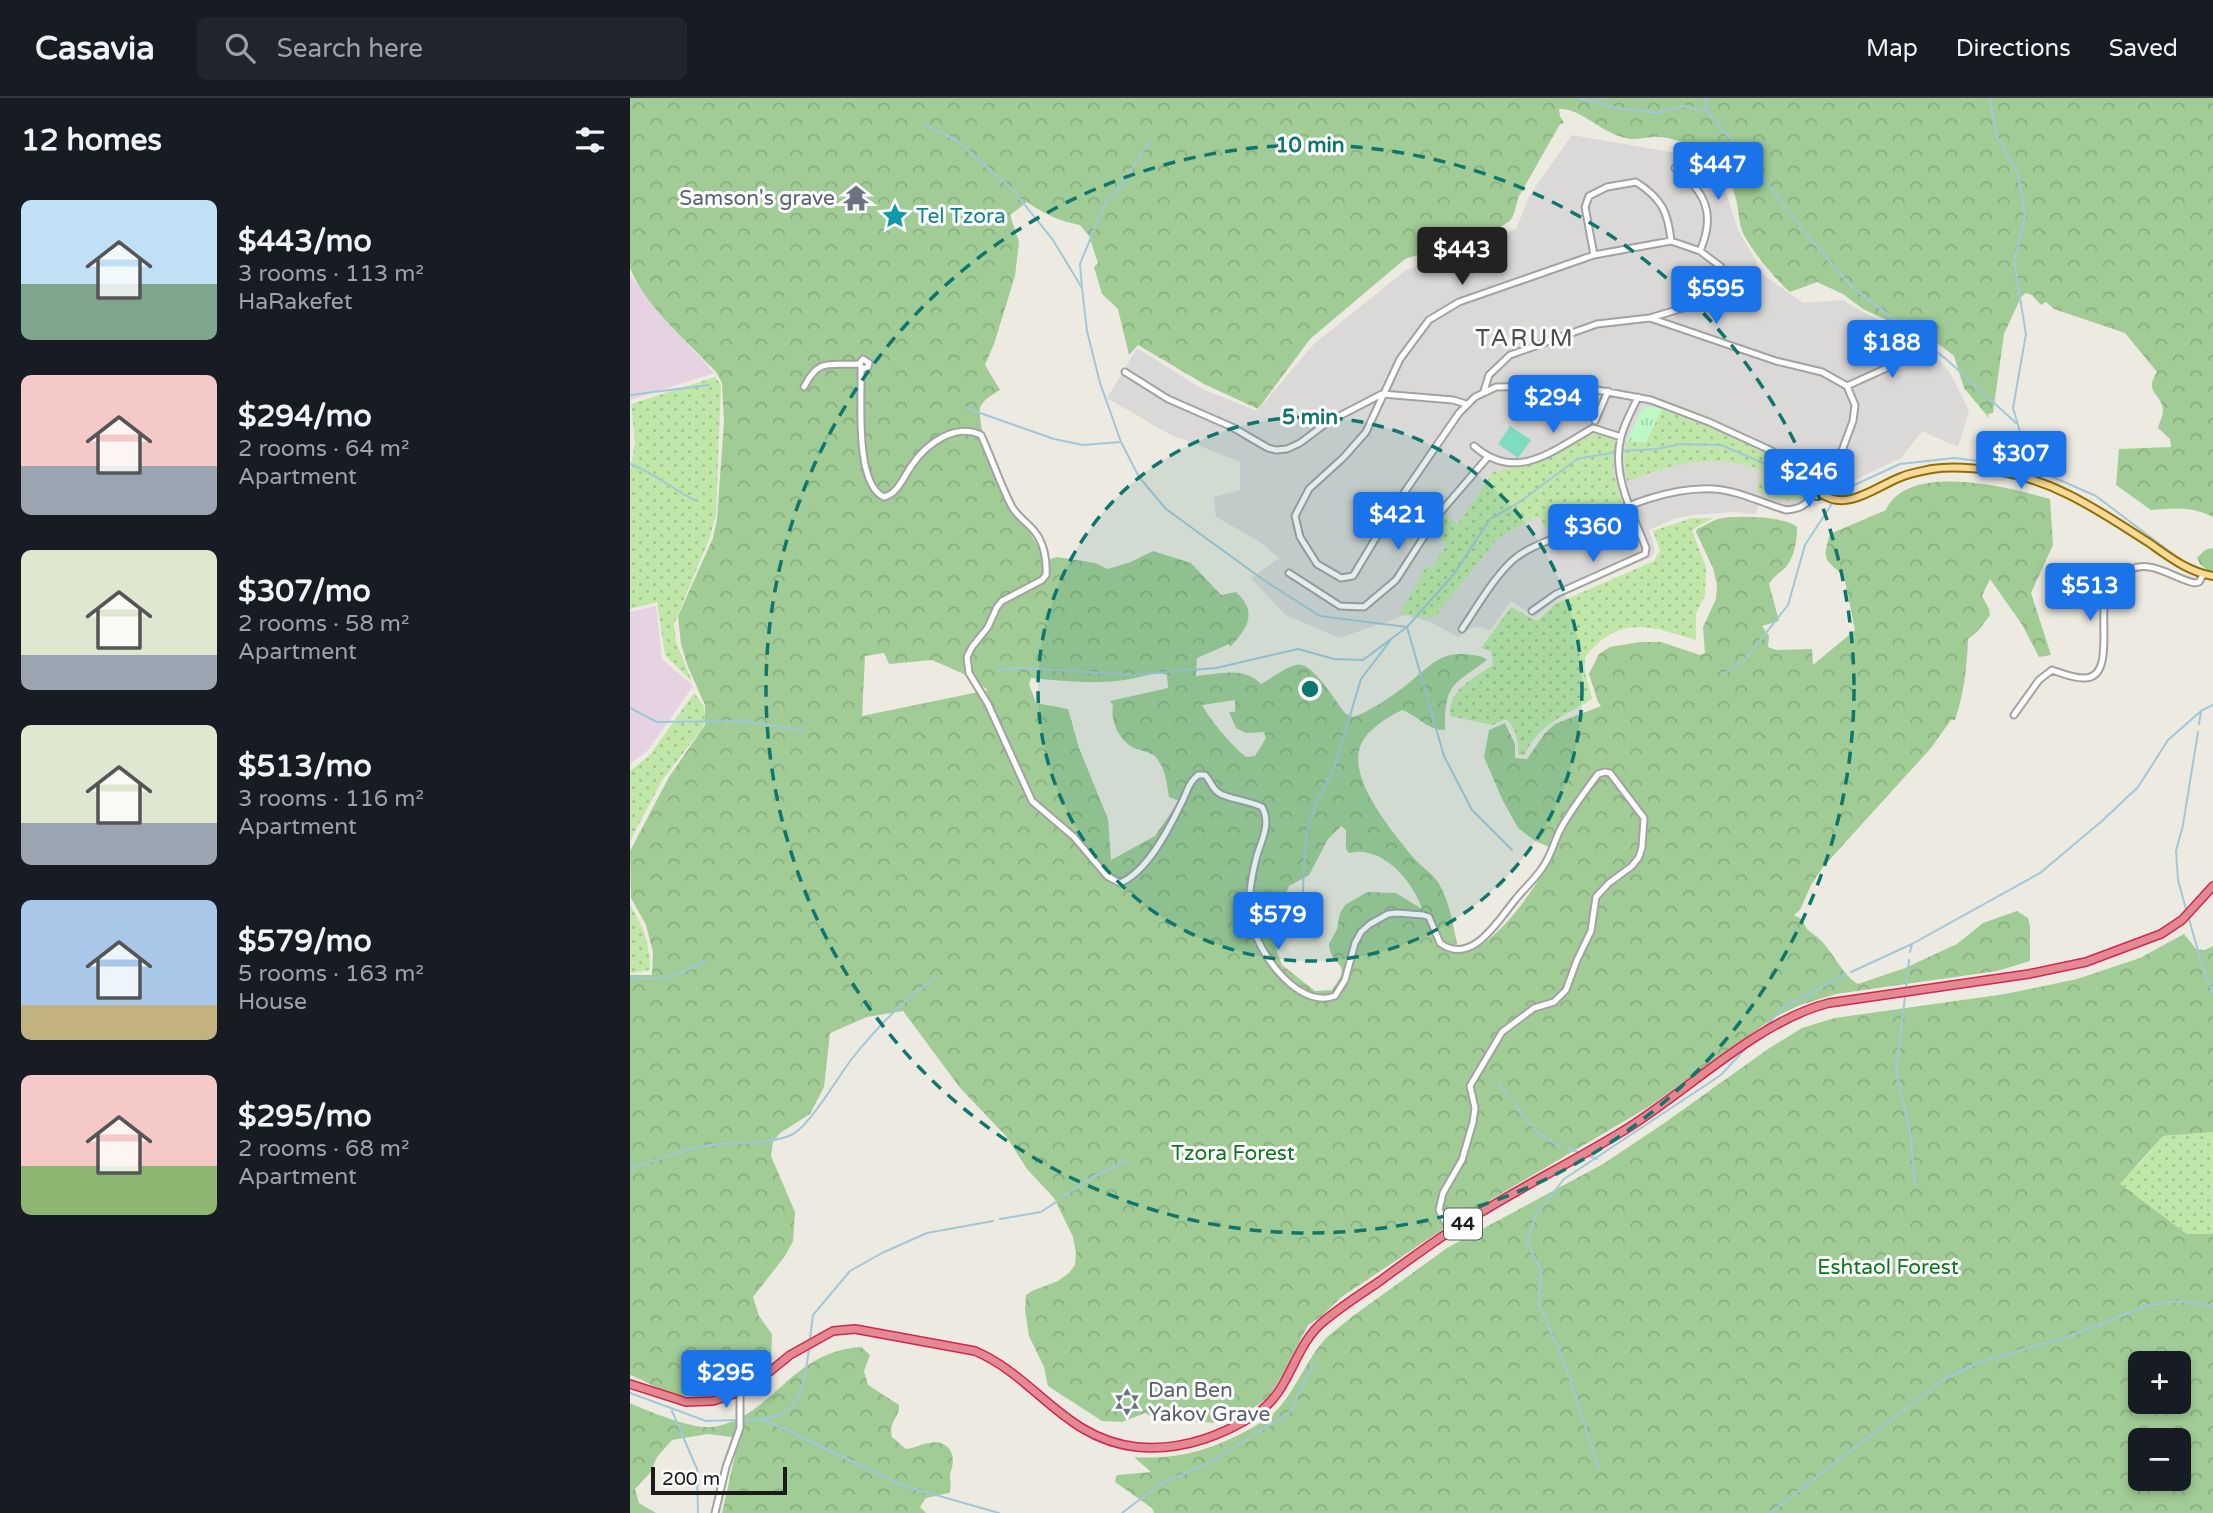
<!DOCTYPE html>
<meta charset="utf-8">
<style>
:root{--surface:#171b24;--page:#20242c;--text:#f1f3f6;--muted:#9ea1a6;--line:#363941;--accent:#1a73e8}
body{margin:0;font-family:"Varela Round",sans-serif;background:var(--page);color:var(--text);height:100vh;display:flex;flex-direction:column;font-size:26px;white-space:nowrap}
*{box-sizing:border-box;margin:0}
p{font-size:23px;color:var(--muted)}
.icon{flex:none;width:38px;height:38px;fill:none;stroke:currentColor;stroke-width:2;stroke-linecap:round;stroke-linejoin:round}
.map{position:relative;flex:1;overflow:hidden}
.panel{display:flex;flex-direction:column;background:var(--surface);width:630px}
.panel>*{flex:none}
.tools{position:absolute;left:1498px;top:1253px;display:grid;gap:14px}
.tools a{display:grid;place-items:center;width:63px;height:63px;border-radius:10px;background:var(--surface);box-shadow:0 4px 10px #0003;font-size:35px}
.scale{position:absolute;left:21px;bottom:18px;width:136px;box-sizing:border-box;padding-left:7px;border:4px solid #1b1b1b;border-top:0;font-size:19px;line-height:24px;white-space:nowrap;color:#1b1b1b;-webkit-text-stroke:5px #fff;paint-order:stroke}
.price{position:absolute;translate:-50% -60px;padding:0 16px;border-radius:7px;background:var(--accent);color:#fff;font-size:23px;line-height:46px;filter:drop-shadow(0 2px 4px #0008)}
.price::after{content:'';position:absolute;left:50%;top:42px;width:21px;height:16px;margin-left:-10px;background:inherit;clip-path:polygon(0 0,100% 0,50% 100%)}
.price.selected{background:#222;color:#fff}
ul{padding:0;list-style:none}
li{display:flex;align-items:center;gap:21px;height:175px;padding:0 21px}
li span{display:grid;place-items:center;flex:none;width:196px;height:140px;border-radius:10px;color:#555}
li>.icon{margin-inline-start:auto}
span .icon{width:84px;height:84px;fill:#fffc;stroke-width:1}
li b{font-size:30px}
h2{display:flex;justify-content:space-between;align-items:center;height:84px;padding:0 21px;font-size:30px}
header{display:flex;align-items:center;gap:42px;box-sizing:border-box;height:98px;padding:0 35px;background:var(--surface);border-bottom:2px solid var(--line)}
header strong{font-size:33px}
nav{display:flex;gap:38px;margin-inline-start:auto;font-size:24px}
.search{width:490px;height:63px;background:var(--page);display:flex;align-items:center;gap:18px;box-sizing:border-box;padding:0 24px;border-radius:10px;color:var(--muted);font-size:26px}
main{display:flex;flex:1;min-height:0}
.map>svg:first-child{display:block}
.residential{fill:#dad9d8}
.industrial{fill:#e6d3e1}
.grass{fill:url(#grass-dots)}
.forest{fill:url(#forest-crowns);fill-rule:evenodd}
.park{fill:url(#park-tufts)}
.pitch{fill:#7fdcc1}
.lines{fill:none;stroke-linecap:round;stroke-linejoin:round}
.stream{stroke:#a1c8da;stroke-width:2}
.minor-casing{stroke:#a2a2a2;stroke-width:9}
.major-casing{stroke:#916f02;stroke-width:10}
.highway-casing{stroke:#d32651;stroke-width:10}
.minor{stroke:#fff;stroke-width:5}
.major{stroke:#fad999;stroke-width:6}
.highway{stroke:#e48991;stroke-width:7}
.ring{fill:none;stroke:#0f766e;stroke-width:3.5;stroke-dasharray:12 9}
.labels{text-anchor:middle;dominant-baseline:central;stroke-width:6;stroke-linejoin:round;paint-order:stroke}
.shield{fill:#fff;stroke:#5f5f5f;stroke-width:2}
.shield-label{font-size:19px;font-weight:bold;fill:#1b1b1b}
.worship-label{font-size:21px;fill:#5b616d;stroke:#fff;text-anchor:end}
.culture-label{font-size:21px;fill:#0d838f;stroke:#fff;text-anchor:start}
.park-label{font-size:21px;fill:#0d761f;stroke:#fff}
.quarter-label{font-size:24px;letter-spacing:2px;fill:#4e4e4e;stroke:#fff}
.centre{fill:#0f766e;stroke:#fff;stroke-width:3.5}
.ring-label{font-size:21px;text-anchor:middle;font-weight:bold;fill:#0f766e;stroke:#fff;stroke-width:6;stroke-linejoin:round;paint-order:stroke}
</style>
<header>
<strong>Casavia</strong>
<div class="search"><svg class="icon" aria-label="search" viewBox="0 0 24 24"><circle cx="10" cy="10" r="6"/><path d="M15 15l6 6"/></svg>Search here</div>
<nav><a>Map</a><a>Directions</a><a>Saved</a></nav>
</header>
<main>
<section class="panel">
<h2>12 homes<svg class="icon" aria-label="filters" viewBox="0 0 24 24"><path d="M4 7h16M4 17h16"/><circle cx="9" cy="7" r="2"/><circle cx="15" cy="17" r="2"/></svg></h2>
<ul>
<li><span style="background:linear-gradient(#bfe0f5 60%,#7fa58c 0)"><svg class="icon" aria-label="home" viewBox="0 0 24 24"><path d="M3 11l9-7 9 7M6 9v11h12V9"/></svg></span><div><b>$443/mo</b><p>3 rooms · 113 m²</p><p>HaRakefet</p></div></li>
<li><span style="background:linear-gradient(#f6c9c9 65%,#9aa5b1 0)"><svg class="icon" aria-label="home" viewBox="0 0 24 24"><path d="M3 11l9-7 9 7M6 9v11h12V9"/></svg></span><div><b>$294/mo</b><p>2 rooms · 64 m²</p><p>Apartment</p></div></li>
<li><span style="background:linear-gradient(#dfe7d0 75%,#9aa5b1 0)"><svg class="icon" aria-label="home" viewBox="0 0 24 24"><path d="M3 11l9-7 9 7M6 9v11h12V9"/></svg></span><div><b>$307/mo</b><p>2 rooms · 58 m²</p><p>Apartment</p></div></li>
<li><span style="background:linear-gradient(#dfe7d0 70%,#9aa5b1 0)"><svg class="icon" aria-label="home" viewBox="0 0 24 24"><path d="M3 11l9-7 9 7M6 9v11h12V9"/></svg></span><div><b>$513/mo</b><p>3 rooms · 116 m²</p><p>Apartment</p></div></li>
<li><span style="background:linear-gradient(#a9c7e8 75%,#c2b280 0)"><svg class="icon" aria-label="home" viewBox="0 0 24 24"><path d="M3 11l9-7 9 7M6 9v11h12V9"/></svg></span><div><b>$579/mo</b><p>5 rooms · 163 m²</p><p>House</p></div></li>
<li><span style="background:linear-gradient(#f6c9c9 65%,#8fb573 0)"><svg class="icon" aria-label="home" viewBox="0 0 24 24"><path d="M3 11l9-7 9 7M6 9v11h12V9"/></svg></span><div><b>$295/mo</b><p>2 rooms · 68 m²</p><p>Apartment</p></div></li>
</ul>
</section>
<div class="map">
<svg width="1583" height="1415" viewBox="0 0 1583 1415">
<defs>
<pattern id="grass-dots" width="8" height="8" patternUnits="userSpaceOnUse" patternTransform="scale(1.75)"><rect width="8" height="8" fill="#c0e7a7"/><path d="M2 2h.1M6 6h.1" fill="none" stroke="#a4c68f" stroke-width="1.8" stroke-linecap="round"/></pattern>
<pattern id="forest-crowns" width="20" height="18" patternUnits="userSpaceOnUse" patternTransform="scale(1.75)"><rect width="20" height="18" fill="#a1cc96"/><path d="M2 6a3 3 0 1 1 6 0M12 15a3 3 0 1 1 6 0" fill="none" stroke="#8aaf81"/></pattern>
<pattern id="park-tufts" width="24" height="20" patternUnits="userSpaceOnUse" patternTransform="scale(1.75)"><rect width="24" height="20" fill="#bdf8c7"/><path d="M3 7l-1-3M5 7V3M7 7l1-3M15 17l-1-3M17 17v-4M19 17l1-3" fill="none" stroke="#a2d4aa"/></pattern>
</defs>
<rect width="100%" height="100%" fill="#edeae1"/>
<!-- residential -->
<path class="residential" d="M942 37 1052 56 1092 82 1108 132 1135 178 1173 205 1212 202 1299 250 1320 275 1339 313 1328 349 1292 333 1271 360 1208 390 1193 405 1179 410 1166 413 1130 405 1125 416 1104 414 1063 417 1044 421 1019 432 1025 453 1021 459 927 501 905 519 881 503 860 533 850 529 841 530 828 539 800 524 776 517 709 540 654 516 621 480 649 460 630 444 586 419 584 399 610 392V364L539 336 477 300 507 250 572 291 627 313 685 245 776 172 886 131 900 97Z"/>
<!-- industrial -->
<path class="industrial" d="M0 177 36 223 84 275 0 302Z
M26 508 32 561 63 588 18 652 0 666V514Z"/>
<!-- grass -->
<path class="grass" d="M85 279 91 287 86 417 80 439 44 526 46 543 62 584 35 557 27 504 0 511V373L5 344 1 306Z
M1032 311C1082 331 1137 349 1179 385V398C1159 407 1145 400 1126 393L1134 374C1089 353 1042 366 997 383L994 364 996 344H1016Z
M966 335 985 340 983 373 992 408 954 424 949 415 915 431 909 417 868 440 804 520 770 516 797 467 802 470 817 446 801 435 814 417 828 426 863 374 905 365Z
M1062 420H1083L1062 432 1076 470 1075 498 1066 515V542C1029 532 1000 517 967 546 962 551 956 555 955 563 953 574 960 590 962 601 935 618 908 625 895 657H888C889 644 886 630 876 621L863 627 820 618C818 591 844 580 863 567L861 553 851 550 881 509 907 523 925 506 1024 463 1030 452 1023 433Z
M64 595 73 607 76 622 71 632 33 681 0 743V673L20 657Z
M0 807C14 829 20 846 20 872L0 875Z
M1583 1034V1136H1557L1489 1086 1511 1064 1533 1038Z"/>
<!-- forest -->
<path class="forest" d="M0 0H1583V419C1562 408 1544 410 1521 412L1486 387 1489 351 1541 349 1540 341 1528 330C1529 325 1533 318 1533 313 1533 296 1513 295 1527 274L1495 235 1424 211 1416 204 1411 207 1402 197 1396 195 1391 199 1374 236 1363 315 1358 316 1359 320 1334 290 1324 258 1310 247 1233 211 1213 196 1187 184 1160 194C1145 181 1122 153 1113 135 1108 123 1109 110 1105 98 1100 78 1080 54 1060 47 1050 43 1033 38 1023 39 1011 40 1004 43 992 39 970 33 950 10 929 11L930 18 934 25 930 26 888 100 884 116 880 123 865 132 775 161 680 241 628 311 574 286 508 247 499 257 488 211 472 196 464 169 468 165 459 138 450 127C429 123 414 116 397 104L380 117 389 144 385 178 364 246 355 267 370 292C364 296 352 302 350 310 349 316 351 325 352 332 357 383 396 418 415 463L427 459 465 465 478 471 501 464 523 453 561 465 591 497 606 494C628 514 618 530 600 549L599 546 567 560 566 578C589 576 614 568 631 586 642 580 654 570 666 567 682 562 705 603 715 615L723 619C738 615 767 595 780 584 801 567 811 552 842 557 849 558 853 558 857 562 822 588 815 585 815 632 798 633 787 617 772 612 758 619 743 628 734 641 711 674 762 733 782 758 789 767 801 774 808 784 821 805 824 832 829 856 836 854 844 852 850 848 881 827 909 784 926 752L905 743 888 730 872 701 854 659 859 632 875 625 885 646V660L897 661 915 635 925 626 971 608 968 604 959 576 969 556 980 549 1010 544H1031L1070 557 1075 555 1073 529 1086 501 1087 487 1083 470 1066 434 1067 431C1074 428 1081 423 1088 421 1105 417 1155 418 1167 429 1167 442 1165 458 1156 469 1150 475 1144 478 1139 486L1149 523 1132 528 1139 538 1138 549 1146 552 1182 551 1183 567 1225 532 1214 478C1194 461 1192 462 1200 436L1256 412C1278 363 1381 390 1420 401L1423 447 1401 495 1421 557 1409 559 1391 525 1360 481 1352 498 1359 511 1360 517 1348 533 1338 541C1337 569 1334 596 1325 622H1321L1301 650 1193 769 1181 787 1170 812 1164 817 1173 822C1175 832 1180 833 1187 839 1203 852 1211 876 1228 886L1275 870 1327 846 1353 825 1387 813 1398 820 1400 828V863L1367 873 1206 896 1170 907 1145 919 1020 1008 828 1121 710 1200 692 1218 678 1227 655 1273 637 1301 605 1321 591 1325 528 1322 515 1315 492 1324 472 1323 418 1288 414 1269 399 1238 395 1212 396 1197 402 1193 428 1183 439 1175 445 1167 446 1155 443 1139 424 1100 397 1071 376 1038 331 991 273 913 237 919 200 935 194 989 180 1016 150 1035 143 1044 141 1058 165 1114 163 1143 155 1158 123 1199 129 1218 142 1236 141 1267C106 1286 84 1306 41 1295 27 1291 14 1282 0 1277V877H22L23 854 16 827 1 800 0 753 39 679 75 627V607L58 569 51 546 48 518 83 440 87 421 94 324 92 285 86 274C58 244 15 208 0 170ZM254 555 259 566 302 562 332 575 358 592 232 618 235 558ZM527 574 537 577 538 590 480 603 483 607C480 622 489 643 504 650 513 654 522 653 528 662 536 674 537 686 539 699L549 703 525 738 481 762 478 721 449 650 438 611 406 605 399 586 401 580C444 584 485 589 527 574ZM605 602V614H599L606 630 616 635 634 634 636 640 625 658 616 659C600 646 581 623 572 607ZM711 728 716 732V751L719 755C752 747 783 783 792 811L766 795 737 794 715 807 710 815 707 831 699 846C700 870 725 862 702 892L685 893 652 867 647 854 646 843 655 798 659 788 679 777 698 741Z
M1583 450V477L1570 466 1567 460 1575 452Z
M1554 836 1566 851 1575 852 1583 848V1034L1533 1038 1490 1086 1557 1136H1583V1415H524L522 1410 485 1384 487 1377 521 1374 504 1359C547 1362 581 1352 618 1332 631 1325 643 1318 652 1306 669 1285 678 1259 697 1239L723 1218 817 1150 973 1066 1030 1028 1138 951 1172 930 1205 920 1375 896 1447 881 1510 860ZM1549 1265V1304H1510V1265ZM1549 1342V1381H1510V1342Z
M231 1249 240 1257 234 1273 238 1287 269 1307C270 1319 258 1323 262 1339L276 1351C285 1350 291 1346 299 1345 318 1341 327 1356 321 1373 318 1381 323 1387 319 1395L296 1400 290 1409 296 1415H92L109 1340 78 1336 42 1342 27 1359 20 1375 5 1391 9 1405 26 1415H0V1305C20 1314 61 1331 82 1329 142 1321 160 1253 231 1249Z"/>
<!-- park -->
<path class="park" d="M1020 308 1032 311 1016 344H996L1012 311Z"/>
<!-- pitch -->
<path class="pitch" d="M880 328 901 342 888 360 868 346Z"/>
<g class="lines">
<!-- stream -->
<path class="stream" d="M948 0 988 10 1029 15 1054 8 1077 13 1135 82 1177 137 1222 189 1316 261 1386 325
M1075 0 1077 13
M1360 0 1367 39 1388 75 1395 119 1384 164 1396 236 1383 310 1400 368
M294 26 326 42 382 91 423 142 452 190 457 233 470 285 491 344 509 379 536 411 635 483 690 518 777 529 814 658 842 712 882 752
M452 189 450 166 476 103 493 85 520 42
M0 297 79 287
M336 310 424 341 453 347 490 344
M992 353 1027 351 1050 346 1091 347 1147 371 1168 385 1179 387
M0 366C24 375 43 391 66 403
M1185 388 1209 394 1270 366 1324 360 1400 369 1466 398 1552 463 1582 475
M368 572 392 570 503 577 586 570 668 551 704 561 733 562 777 529 824 476 860 421 891 403 947 361 986 354
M1094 576 1114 563 1158 507 1175 447 1203 404
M0 610 27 624 116 623 173 633
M1569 626 1571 613
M1556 811 1548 782 1546 753 1553 727 1568 634
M1559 821 1572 867 1583 895
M671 826 676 738 685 707 704 671 731 581 760 543
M1280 854 1282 846
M1221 874 1282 846 1410 775 1472 723 1508 689 1538 642 1571 613 1583 607
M0 880C35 882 44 880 75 863
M1276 890 1279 862
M1275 899 1266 974 1280 1034 1285 1088
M1135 929 1154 909 1215 877
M868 985 880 999
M884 1005 908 1035 929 1048
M937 1050 948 1054
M959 1058 967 1061
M0 1071C27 1061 53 1051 82 1047 103 1044 143 1046 161 1037 179 1029 208 979 221 962 246 930 272 903 305 880
M431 1100 461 1080 496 1063
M370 1121 411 1114 426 1104
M180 1240 183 1217 220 1173 252 1155 297 1135 363 1123
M0 1295 76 1323 105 1322
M42 1313 67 1371 68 1415
M133 1321 274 1388 369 1415
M114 1322C170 1321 172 1302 179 1251
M969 1371 935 1266 909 1207 911 1173 897 1144 906 1117 934 1081 1091 977 1116 950
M492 1415 529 1387 582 1363 659 1315 683 1267
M1140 1415 1313 1282 1349 1264 1437 1239 1519 1207 1551 1203 1583 1208"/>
<!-- minor casing -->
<g class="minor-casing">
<path id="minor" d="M1045 70C1076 94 1086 116 1070 153
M964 157 955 109 959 98 977 89 1006 84C1031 100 1038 113 1041 143
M1020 220 1086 200 1091 196 1095 184V176L1090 168 1070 153 1041 143 964 157 829 204 799 222 770 261 736 334 714 359 679 391 665 418 670 439 687 466 711 480 723 478 765 408 829 315 845 299 866 289 914 288 967 292 1021 302 1079 324 1140 352 1165 367 1183 387
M231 270C232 299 224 386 254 399 268 396 274 378 282 367 297 345 325 325 351 337 362 361 370 386 382 409 388 419 398 425 405 434 414 445 417 463 416 477L412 482 372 503 367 509 358 529 342 549 337 559 339 575 358 606 402 703 444 739 477 778 490 785C517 774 539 731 551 706 557 695 558 685 568 677H575C581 683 582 691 589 695 595 700 620 703 632 709 642 727 630 744 626 761 622 777 619 794 619 810 620 845 665 913 705 898L715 882 725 845 731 834 740 826 758 816 767 815 793 817 799 819 810 845C842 869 869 821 885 802 895 789 908 779 916 764 923 752 926 737 934 725 944 708 956 692 968 676L975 674 980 675 1014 720 1012 749 1009 759 1002 768 979 785 966 799 961 833 947 862 936 892 924 904 904 910 872 934 840 988 845 1010 843 1024 832 1062 813 1095 809 1112 820 1133
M495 274 538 301 602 329 638 350 646 352 657 351 670 345 698 324 752 296 823 302 836 306
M1217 288 1261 268 1264 263 1261 245
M174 289C189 259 200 268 229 266L233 261 239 265 238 269 233 271 229 266
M854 293 859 277 880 257 967 226 1020 220 1146 263 1192 274 1217 288 1225 307 1223 323 1204 374 1198 383 1191 388
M965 323 978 293
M844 348C886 385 922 353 963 330L991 339
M659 475 710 508 734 509 766 482 808 417 857 360
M902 513 926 496 1015 456 1016 450C1003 416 981 377 991 339 994 326 1002 312 1008 299
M832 531C847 509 864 479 883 462 898 449 919 443 936 435 982 415 1033 388 1084 391 1110 393 1132 405 1156 412 1169 411 1176 408 1182 397
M1384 617 1409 582 1422 572C1431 575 1443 580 1453 580 1486 582 1468 518 1476 496 1479 489 1484 484 1489 479 1497 472 1508 467 1519 469 1535 471 1549 482 1565 485L1569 484 1573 477
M85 1415 96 1369 110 1330V1294"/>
</g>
<!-- major casing -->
<g class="major-casing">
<path id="major" d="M1181 392a6 6 0 1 1 12 0a6 6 0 1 1-12 0Z
M1192 396C1217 414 1247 388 1271 379 1280 375 1292 373 1302 371 1322 368 1345 370 1365 373 1424 381 1469 413 1518 444 1538 458 1558 474 1583 478"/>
</g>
<!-- highway casing -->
<g class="highway-casing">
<path id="highway" d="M0 1286 56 1304 83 1303 110 1294 127 1284 160 1257 203 1233 225 1231 345 1253C406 1279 434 1341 507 1349 550 1353 590 1339 626 1316 661 1294 663 1248 694 1223 712 1208 731 1196 750 1183 773 1166 796 1149 819 1134 875 1097 936 1068 993 1033 1057 994 1127 923 1199 905L1399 876 1456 864 1531 836 1552 822 1583 788"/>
</g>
<!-- minor -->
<use href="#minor" class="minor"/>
<!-- major -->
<use href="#major" class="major"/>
<!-- highway -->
<use href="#highway" class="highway"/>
</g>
<!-- distance rings -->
<circle cx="680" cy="591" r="272" fill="#0f766e" fill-opacity=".12"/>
<g class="ring">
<circle cx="680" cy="591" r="272"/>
<circle cx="680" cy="591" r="544"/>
</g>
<!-- icons -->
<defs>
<g id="temple-bare" transform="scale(2.1)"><path d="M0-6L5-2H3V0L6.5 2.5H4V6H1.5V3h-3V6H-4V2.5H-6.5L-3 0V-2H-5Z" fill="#6b7280" stroke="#fff" stroke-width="2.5" paint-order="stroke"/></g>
<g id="sight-bare" transform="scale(2.1)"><path d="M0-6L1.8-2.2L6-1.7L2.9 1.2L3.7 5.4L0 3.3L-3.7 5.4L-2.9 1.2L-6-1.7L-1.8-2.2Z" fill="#0f9aa8" stroke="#fff" stroke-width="2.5" paint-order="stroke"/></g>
<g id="synagogue-bare" transform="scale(2.1)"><path d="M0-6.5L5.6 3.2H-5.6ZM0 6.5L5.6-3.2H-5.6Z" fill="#6b7280" stroke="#fff" stroke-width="2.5" paint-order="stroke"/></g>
</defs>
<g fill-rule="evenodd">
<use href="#temple-bare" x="226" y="100"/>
<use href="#sight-bare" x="265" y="118"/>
<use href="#synagogue-bare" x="497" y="1304"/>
</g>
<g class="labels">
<!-- shield labels -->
<rect class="shield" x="814" y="1110.5" width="38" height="31" rx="5"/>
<g class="shield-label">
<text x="833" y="1126">44</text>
</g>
<!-- worship labels -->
<g class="worship-label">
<text x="205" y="100">Samson's grave</text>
<text x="518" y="1292" text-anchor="start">Dan Ben<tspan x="518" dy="24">Yakov Grave</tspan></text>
</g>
<!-- culture labels -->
<g class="culture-label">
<text x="286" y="118">Tel Tzora</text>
</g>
<!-- park labels -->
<g class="park-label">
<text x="603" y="1055">Tzora Forest</text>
<text x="1258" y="1169">Eshtaol Forest</text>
</g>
<!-- quarter labels -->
<g class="quarter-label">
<text x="895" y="240">TARUM</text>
</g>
</g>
<circle cx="680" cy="591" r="10" class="centre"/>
<g class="ring-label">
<text x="680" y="54">10 min</text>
<text x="680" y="326">5 min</text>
</g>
</svg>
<div class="tools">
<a>+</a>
<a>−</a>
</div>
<div class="scale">200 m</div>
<b class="price" style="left:1088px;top:104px">$447</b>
<b class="price selected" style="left:832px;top:189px">$443</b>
<b class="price" style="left:1086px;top:228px">$595</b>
<b class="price" style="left:1262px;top:282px">$188</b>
<b class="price" style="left:923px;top:337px">$294</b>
<b class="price" style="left:1391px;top:393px">$307</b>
<b class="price" style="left:1179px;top:411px">$246</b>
<b class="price" style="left:768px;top:454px">$421</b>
<b class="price" style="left:963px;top:466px">$360</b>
<b class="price" style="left:1460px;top:525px">$513</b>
<b class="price" style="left:648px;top:854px">$579</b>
<b class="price" style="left:96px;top:1312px">$295</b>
</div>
</main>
